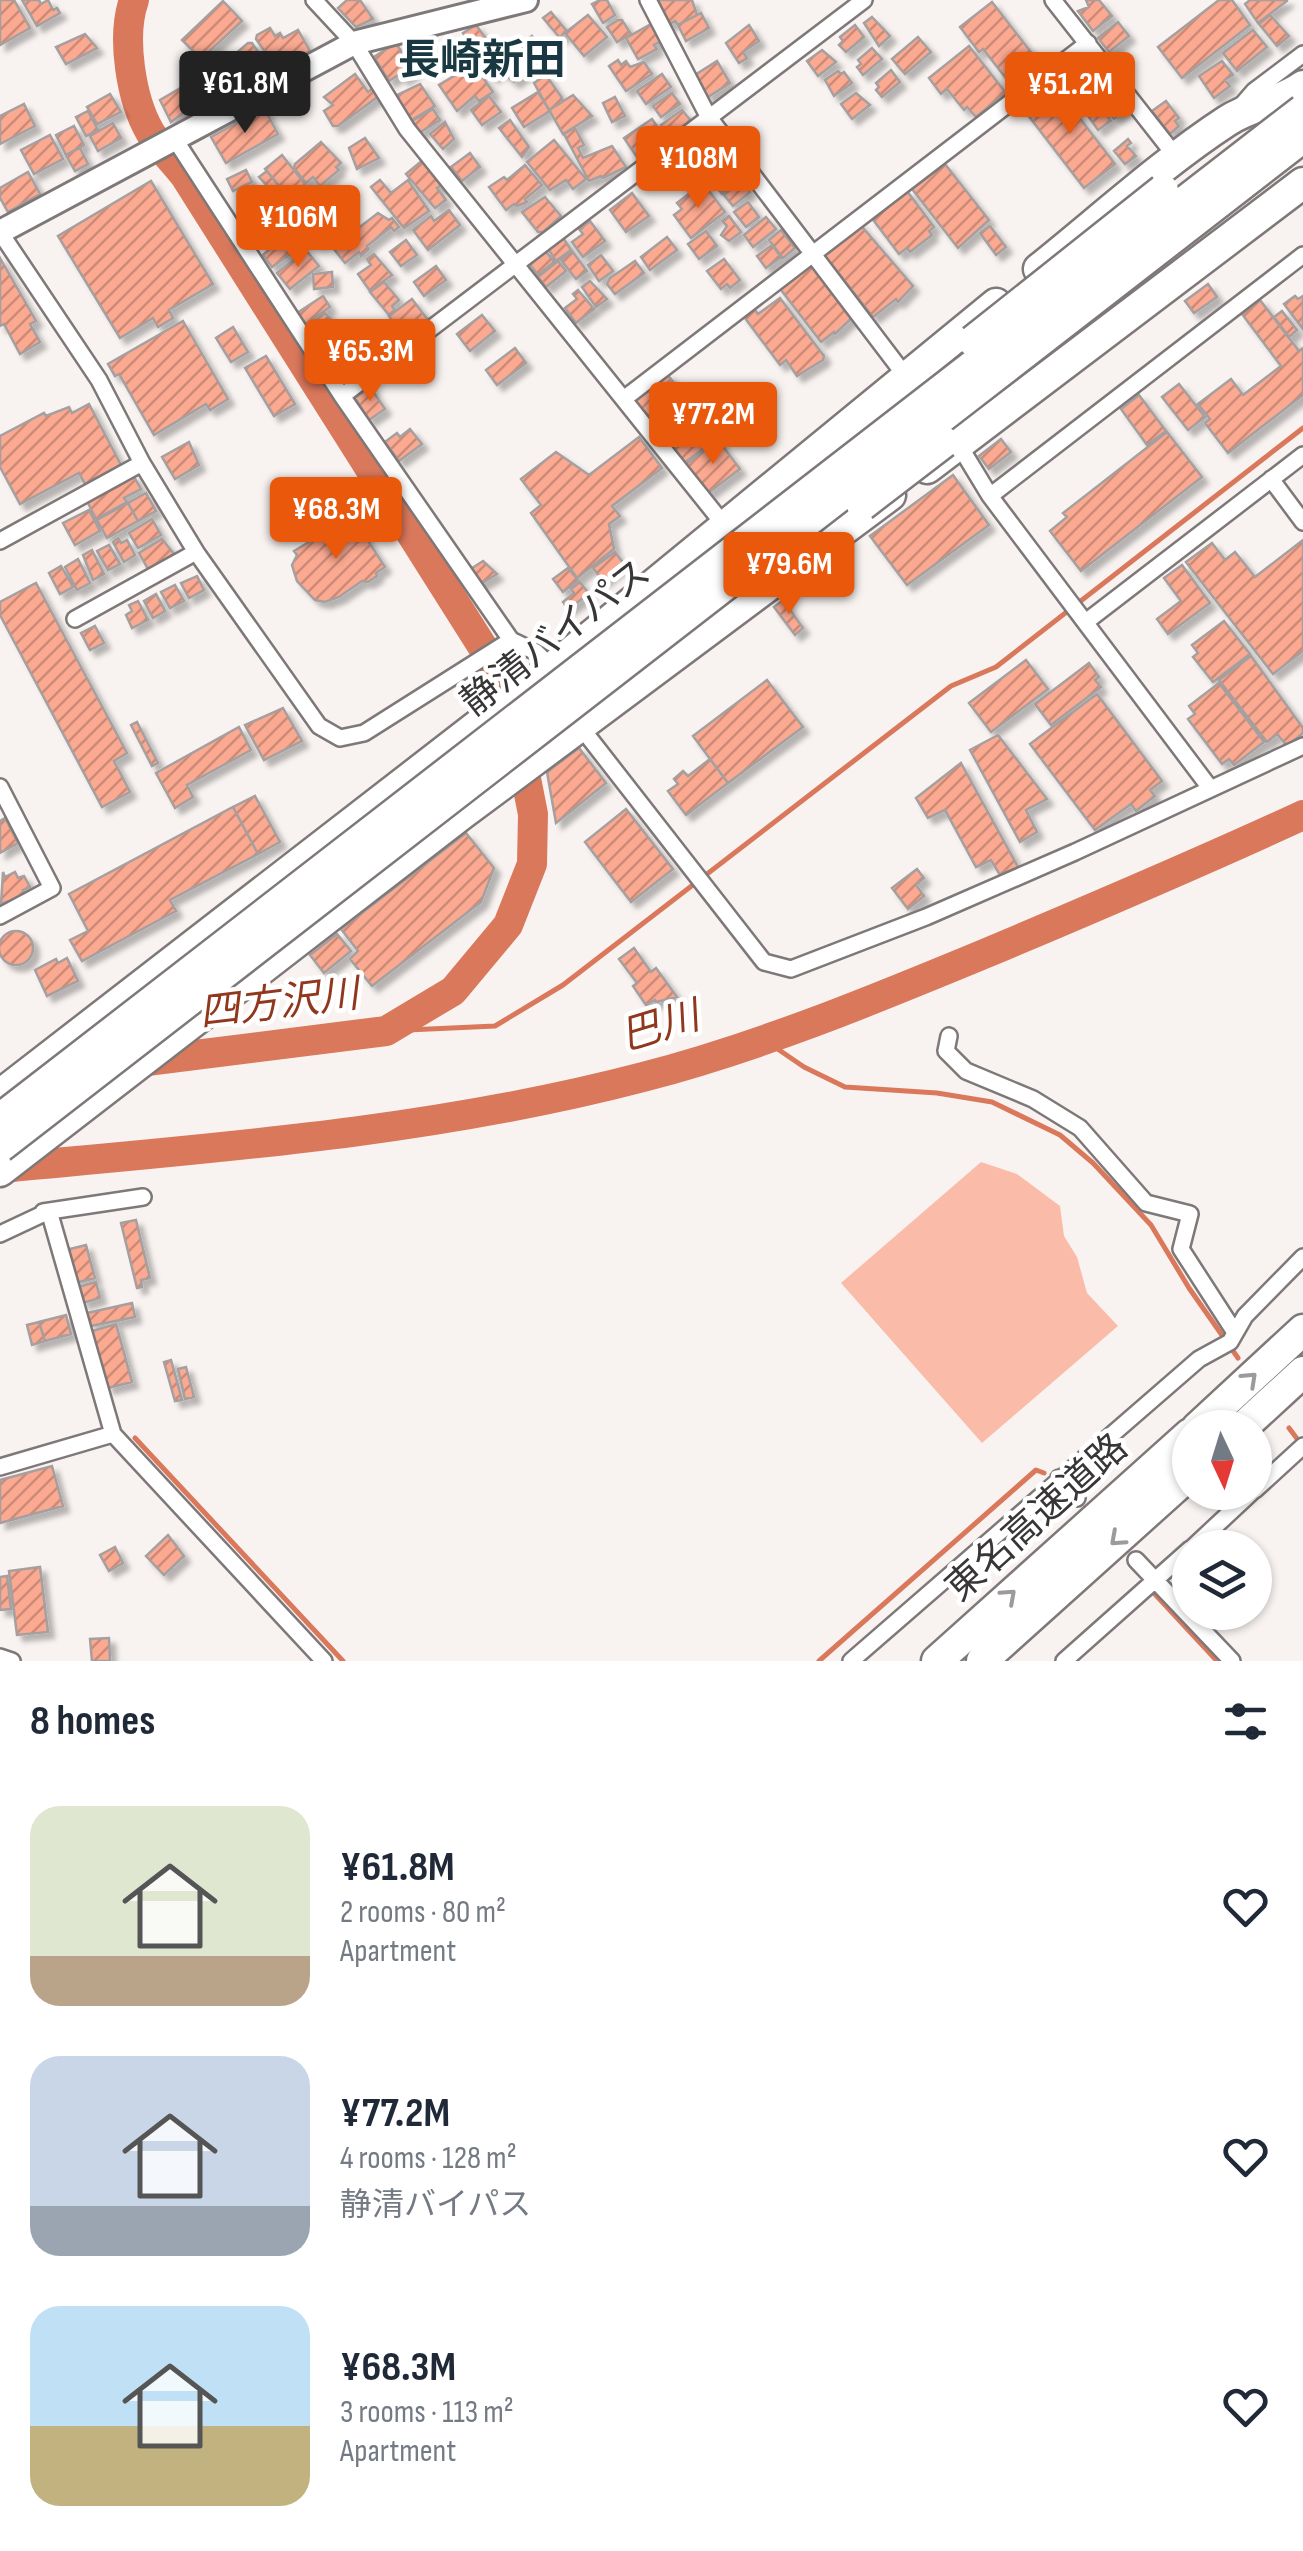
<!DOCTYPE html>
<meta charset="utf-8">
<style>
:root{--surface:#fff;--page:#f6f6f7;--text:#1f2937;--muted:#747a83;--accent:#ea580c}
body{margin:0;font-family:"Sofia Sans Condensed","Noto Sans JP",sans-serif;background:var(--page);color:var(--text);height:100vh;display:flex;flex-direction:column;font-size:38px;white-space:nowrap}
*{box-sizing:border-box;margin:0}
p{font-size:32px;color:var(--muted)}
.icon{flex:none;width:55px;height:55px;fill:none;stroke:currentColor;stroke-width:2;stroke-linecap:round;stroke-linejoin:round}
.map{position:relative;height:1661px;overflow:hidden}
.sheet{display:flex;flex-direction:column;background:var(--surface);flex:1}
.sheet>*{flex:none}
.needle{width:65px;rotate:176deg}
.fabs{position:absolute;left:1172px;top:1410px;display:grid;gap:20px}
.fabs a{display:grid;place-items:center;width:100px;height:100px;border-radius:50%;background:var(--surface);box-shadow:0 2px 8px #0004;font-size:50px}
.price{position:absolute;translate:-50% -85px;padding:0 22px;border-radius:10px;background:var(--accent);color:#fff;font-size:32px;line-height:65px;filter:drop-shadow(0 2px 5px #0008)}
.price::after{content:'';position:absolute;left:50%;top:60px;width:30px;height:22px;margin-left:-15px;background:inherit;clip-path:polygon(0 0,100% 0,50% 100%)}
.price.selected{background:#222;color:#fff}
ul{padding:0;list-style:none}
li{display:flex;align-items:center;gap:30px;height:250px;padding:0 30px}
li span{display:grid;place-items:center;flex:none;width:280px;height:200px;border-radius:30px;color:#555}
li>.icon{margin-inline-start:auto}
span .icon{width:120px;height:120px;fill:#fffc;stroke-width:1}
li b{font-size:42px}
h2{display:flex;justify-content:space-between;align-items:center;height:120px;padding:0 30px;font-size:42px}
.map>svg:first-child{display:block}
.grass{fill:#fabba9}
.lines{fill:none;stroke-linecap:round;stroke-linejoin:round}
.stream{stroke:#da785c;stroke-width:5}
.river{stroke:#da785c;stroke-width:30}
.building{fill:url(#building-hatch);stroke:#a5a09f;stroke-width:2.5;filter:url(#shadow)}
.street-casing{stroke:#7e7978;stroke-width:20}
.secondary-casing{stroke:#7e7978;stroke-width:28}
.highway-casing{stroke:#7e7978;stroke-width:35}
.street{stroke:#fff;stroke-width:15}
.secondary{stroke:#fff;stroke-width:22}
.highway{stroke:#fff;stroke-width:30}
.highway-bridge-casing{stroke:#7e7978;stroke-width:35;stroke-linecap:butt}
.highway-bridge{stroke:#fff;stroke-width:30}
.oneway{stroke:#9c9a9a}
.labels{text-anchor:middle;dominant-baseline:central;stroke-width:9;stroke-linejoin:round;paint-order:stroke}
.street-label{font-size:38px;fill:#383636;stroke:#fff}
.water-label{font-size:40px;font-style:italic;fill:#91371d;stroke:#fff}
.quarter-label{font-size:42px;font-weight:bold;fill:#193841;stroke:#fff}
</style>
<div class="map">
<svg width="1303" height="1661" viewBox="0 0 1303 1661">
<defs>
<pattern id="building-hatch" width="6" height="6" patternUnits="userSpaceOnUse" patternTransform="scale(2.5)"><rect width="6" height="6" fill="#fba991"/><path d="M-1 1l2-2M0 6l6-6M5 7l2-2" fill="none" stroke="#cc8a77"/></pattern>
<filter id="shadow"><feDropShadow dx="6" dy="6" stdDeviation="2.5" flood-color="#0004"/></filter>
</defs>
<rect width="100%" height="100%" fill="#f8f3f1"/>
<!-- grass -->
<path class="grass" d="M981 1162 1017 1174 1060 1206 1064 1236 1077 1257 1087 1293 1118 1326 982 1443 841 1283Z"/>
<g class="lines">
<!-- stream -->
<path class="stream" d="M386 1031 495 1026 563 985 951 686 996 667 1303 428
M763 1039 804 1067 845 1087 937 1093 992 1102 1060 1135 1093 1163 1151 1225 1189 1288 1238 1358
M1289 1428 1301 1444
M135 1438 343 1661
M1152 1591 1217 1661
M819 1661 1036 1470 1044 1473"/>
<!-- river -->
<path class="river" d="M131 1063 386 1031 453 991 508 925 532 864 533 814 511 703 484 649 185 176C174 162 159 147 150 132 131 99 121 37 134 0
M0 1168C215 1148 433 1132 643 1077 759 1047 873 1000 984 954 1091 909 1197 864 1303 815"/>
</g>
<!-- building -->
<path class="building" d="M0 0H14L30 28 0 45Z
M22 0H39L41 4 48 0 53 10 57 8 60 13 37 26Z
M347 0H360L373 19 356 27 338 8Z
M600 0H607L615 15 603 23 592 4Z
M655 0H692L697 15 678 25 675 21 668 25Z
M1099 0 1112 16 1093 31 1078 11 1089 7 1086 0Z
M1219 0H1232L1250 25 1182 78 1158 47Z
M1250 0H1287V1L1258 23 1245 4Z
M223 1 242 21 201 59 182 40Z
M992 2 1041 65 1013 87 983 49 979 52 960 27Z
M551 12 566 30 560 38 543 18Z
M701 13 709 28 686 41 678 25Z
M588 15 607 37 584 56 565 33Z
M1270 15 1289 36 1277 46 1259 24Z
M872 17 890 36 879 46 864 23Z
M618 20H622L631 34 617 42 607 27Z
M1118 22 1129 36 1109 52 1098 38Z
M653 23 663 40 654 45 657 49 638 59 626 38Z
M476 25 490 44 477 53 463 33Z
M749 25 759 41 743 52 747 58 739 63 726 43Z
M855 25 864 37 846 52 839 45 843 41 840 37Z
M270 28 275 36 280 33 283 38 298 30 310 51 277 69 256 39 257 35Z
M1253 30 1267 47 1237 71 1223 53Z
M85 34 97 48 66 64 56 47Z
M532 36 547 57 514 82 501 71 492 77 482 61 519 38 522 42Z
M918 37 931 52 905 74 892 59Z
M454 38 463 52 450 60 441 46Z
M248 43H252L261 56 243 69 234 55Z
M396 43 414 72 403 79 400 74 389 81 374 57Z
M418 45 428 61 418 68 406 49Z
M969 46 1006 93 976 117 967 107 964 110 947 89 941 94 929 78Z
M872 48 882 59 863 75 857 67 861 64 858 60Z
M822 50 836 62 818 76 807 61Z
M618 60 621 65 626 61 630 67 644 62 652 74 626 91 609 66Z
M717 61 730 83 708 97 695 75Z
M1095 61 1107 77 1091 90 1078 74Z
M1222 61 1233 75 1225 80 1230 86 1214 98 1199 76Z
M472 62 493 92 479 101 475 96 457 111 439 85 469 67 468 65Z
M210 65 223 84 204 94 194 74Z
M891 70 900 82 882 97 876 90 879 87 876 83Z
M838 71 841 74 844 72 852 83 834 96 825 80Z
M355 74 368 92 373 88 379 96 338 126H333L324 111 333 105 324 97Z
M662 74 671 87 646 104 637 91Z
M546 75 562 98V102L549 110 534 83Z
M1079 76 1091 92 1078 102 1066 87Z
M420 84 435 106 410 121 395 96Z
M184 86 196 110 188 114 186 111 171 122 160 100Z
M1055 86 1115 164 1084 188 1024 110Z
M538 92 550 111 524 127 512 108Z
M672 93 680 104 661 117 653 106Z
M856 93 870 105 852 119 841 104Z
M110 94 121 112 97 124 87 107Z
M573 95 592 116 563 134 549 110Z
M1113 95 1119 102 1124 98 1130 106 1114 119 1102 104Z
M489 96 501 112 482 125 471 110Z
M615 97 625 116 612 122 603 103Z
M1166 101 1179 118 1175 121 1179 126 1170 134 1152 111Z
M24 104 35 126 0 144V116Z
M1098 104 1111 121 1098 130 1086 113Z
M264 108 278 134 226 163 211 137Z
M433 109 440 120 419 133 412 121Z
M682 110 692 122 671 138 661 125Z
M88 111 98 130 86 136 76 117Z
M652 119 667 140 639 160 624 138Z
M510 120 529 147 522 157 499 128Z
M445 122 454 139 443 149 430 134Z
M113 123 121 138 98 151 90 136Z
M74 126 84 145 66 155 56 135Z
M575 128 584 145 578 148 583 158 612 146 626 167 603 178 601 176 589 181 564 134Z
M706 130 720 148 698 165 684 147Z
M50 135 63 159 34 174 21 150Z
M365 138 379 158 357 169 349 148Z
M1128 139 1131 143 1127 146 1136 156 1125 164 1114 151Z
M554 140 586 179 573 189 566 180 550 190 527 162Z
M321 142 341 163 336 167 339 170 320 186 313 177 306 183 294 168 295 164Z
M80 148 88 164 75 171 66 155Z
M723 151 733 164 711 181 701 169Z
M470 153 480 167 462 181 451 167Z
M282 155 305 184 289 198 265 169Z
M424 159 443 184 437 188 446 200 435 208 406 174Z
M945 164 989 220 958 248 912 189Z
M525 165 542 185 525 199 527 202 517 206 514 204 506 210 489 187 504 177 507 180Z
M246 170 252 182 233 191 227 179Z
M267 171 288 197 282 202 259 177Z
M729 171 737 181 722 194 714 184Z
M28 172 40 194 8 212 0 198V188Z
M380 180 391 193 408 180 429 211 404 228 371 187Z
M151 181 213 284 169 310 173 318 158 327 153 318 120 338 58 236Z
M741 181 750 192 733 206 724 195Z
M703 183 725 212 691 238 674 215 682 209 677 203Z
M907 191 934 227 929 231 932 235 910 252 907 248 899 254 871 217Z
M632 193 649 216 626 232 610 210Z
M267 195 279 211 261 224 249 208Z
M545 197 561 216 543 232H538L522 212Z
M748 202 759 217 746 227 734 212Z
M325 205 342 225 317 242 304 223Z
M449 210 460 225 428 250 413 230 431 216 434 221Z
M378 213 389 220 392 218 399 227 394 231 391 227 367 246 369 249 361 256 359 252 345 263 333 248 347 238 349 240 354 236 352 233Z
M729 216 741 232 729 241 721 235 727 226 722 221Z
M766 217 776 229 753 247 744 235Z
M590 221 605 241 583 257 572 242 583 234 579 229Z
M858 222 913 286 898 302 896 299 873 317 821 251Z
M990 226 1006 247 996 255 980 233Z
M781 230 795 248 783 258 769 240Z
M706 231 717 246 699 259 688 244Z
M284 236 295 251 272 267 263 255Z
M562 236 571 250 556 261 547 247Z
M667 237 677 250 650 270 641 257Z
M406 240 417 255 401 266 390 252Z
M772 245 781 257 766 268 757 256Z
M306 250 319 266 290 289 277 273Z
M545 250 554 262 538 275 528 262Z
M572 251 587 271 576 279 561 260Z
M374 254 392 275 370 291 358 274 371 265 367 259Z
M601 255 613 271 599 281 588 265Z
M0 258 36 321 30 324 40 342 20 354 4 324 0 326Z
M724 259 740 280 730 288 727 284 721 289 707 271Z
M558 261 566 271 546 287 538 277Z
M635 261 644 273 615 294 607 284 610 278Z
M810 262 853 317 835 334 834 332 821 342 778 286Z
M436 266 446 280 424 296 414 282Z
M332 272 333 287 314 289 313 274Z
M590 281 607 299 596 307 582 287Z
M384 282 399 300 392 306 395 310 389 315 370 292Z
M1208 284 1217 297 1194 313 1185 301Z
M578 290 594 309 576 323 565 308 577 299 573 294Z
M323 296 330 307 305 324 297 313Z
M1295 296 1298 299 1303 296V329L1284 304Z
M780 298 824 356 823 360 797 376 786 360 780 365 742 314 752 306 758 314Z
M412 299 428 320 404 337 389 316Z
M1260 300 1299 351 1303 348V395L1228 453 1205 423 1210 419 1198 404 1231 379 1243 395 1281 366 1242 314Z
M1282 311 1297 330 1289 337 1274 317Z
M325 313 334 323 319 335 311 324Z
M482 315 495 331 470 351 457 334Z
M183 321 228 399 210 410 206 404 154 435 119 374 115 376 108 364Z
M233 327 248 352 231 362 216 338Z
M515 348 526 363 497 385 486 370Z
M266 356 295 404 274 416 245 368Z
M667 374 717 438 683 464 634 399Z
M1179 384 1205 417 1188 430 1162 397Z
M370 387 385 409 369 420 355 398Z
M1139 395 1166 431 1147 445 1121 409Z
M89 404 121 465 85 484 79 473 20 504 0 467V436L44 413 46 416 69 407 72 413Z
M410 429 422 444 399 461 385 442 397 433 400 437Z
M1167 432 1202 477 1081 571 1050 531 1067 517 1063 513Z
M639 437 662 468 612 506 620 516 609 524 614 549 577 578 531 513 541 505 521 479 556 452 589 475Z
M1001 439 1011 452 989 469 979 456Z
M718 440 740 469 708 493 685 465Z
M189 442 199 465 175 479 162 457Z
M133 475 141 489 124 498 127 502 96 519 86 499 119 486 117 483Z
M953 475 989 525 907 585 870 536Z
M346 481 360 503 345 513 331 490Z
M146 493 156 511 138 521 128 503Z
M128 503 138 521 107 538 97 520Z
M89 510 100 531 75 545 63 523Z
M352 516 385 567 376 573 377 576 368 582 362 581 339 597 325 602 315 600 297 581 292 565 297 555 294 551Z
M152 519 161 535 138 548 129 533Z
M118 538 121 543 127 540 135 555 124 562 113 542Z
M162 539 174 554 148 569 139 553Z
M1303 540V651L1273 674 1186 562 1212 543 1225 560 1235 552 1255 577Z
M109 545 120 564 108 570 97 551Z
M92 550 104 574 93 580 83 555Z
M615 552 624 564 603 581 593 568Z
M78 559 90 583 77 590 65 567Z
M483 561 497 574 479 585 469 570Z
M1182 565 1210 603 1168 634 1157 619 1181 601 1164 578Z
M61 566 73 587 60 594 49 573Z
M568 568 578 580 563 592 553 579Z
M197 576 204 590 189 598 181 583Z
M580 582 589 594 568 609 563 602 574 593 571 589Z
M36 583 127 753 114 761 130 792 102 807 0 615V602Z
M175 585 184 601 170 608 161 592Z
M156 594 165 611 153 618 144 601Z
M783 600 803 628 795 635 774 607Z
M138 601 148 620 132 628 126 615 132 611 129 605Z
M1224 621 1250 654 1213 682 1193 657 1198 653 1192 645Z
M95 626 104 643 90 650 81 633Z
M1251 656 1303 728V733L1287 746 1277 734 1267 742 1219 680Z
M1026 660 1048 689 991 732 969 703Z
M1089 663 1099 677 1095 680 1101 687 1051 725 1035 704Z
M767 680 803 727 728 783 693 736Z
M1219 683 1264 742 1234 765 1229 759 1222 764 1188 719 1195 714 1189 706Z
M1097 694 1162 781 1150 790 1155 796 1136 811 1131 804 1095 830 1030 744Z
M283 708 302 741 264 760 245 725Z
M137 722 158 763 152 766 131 725Z
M239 727 251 750 187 785 193 797 175 808 156 773Z
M998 735 1047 799 1026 810 1037 832 1020 842 970 750Z
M579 748 606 783 556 823 547 772Z
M710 759 728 783 686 815 668 791 678 784 674 779 683 771 688 776Z
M961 763 1018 867 1000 875 991 860 976 867 945 810 928 818 916 798Z
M255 796 280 842 258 854 233 807Z
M233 807 258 854 170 900 176 911 82 961 70 940 88 931 69 894Z
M626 809 673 869 631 902 585 842Z
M5 818 18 843 0 853V821Z
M466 833 494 868 481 902 372 986 350 959 358 951 341 929Z
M917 869 924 878 916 885 924 896 908 909 892 888Z
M3 872 5 877 15 872 18 878 24 876 30 887 23 890 26 895 1 904Z
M-1 948a17 17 0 1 1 34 0a17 17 0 1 1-34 0Z
M337 934 351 951 324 973 310 955Z
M634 948 651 972 656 968 677 997 656 1002 655 1000 646 1005 633 986 637 983 619 959Z
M67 958 78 981 47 996 35 970 56 959 58 963Z
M136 1220 150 1278 141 1280 142 1287 137 1288 121 1223Z
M86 1245 95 1278 75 1283 66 1250Z
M96 1282 100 1298 83 1303 78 1287Z
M132 1303 135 1317 91 1326 87 1313Z
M66 1315 71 1334 45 1341 39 1322Z
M39 1322 45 1341 32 1345 27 1325Z
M116 1324 132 1382 108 1388 92 1331Z
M171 1360 182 1400 175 1401 164 1362Z
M186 1367 194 1397 185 1399 178 1369Z
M52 1466 63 1506 0 1523V1480Z
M168 1535 184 1556 164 1575 146 1556Z
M115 1547 123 1563 109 1571 100 1555Z
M40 1567 48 1632 17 1635 9 1571Z
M7 1576 11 1609 0 1610V1577Z
M109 1638 110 1661H92L90 1639Z"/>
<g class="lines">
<!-- street casing -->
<g class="street-casing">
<path id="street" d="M314 0 354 43 407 129 725 526
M648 0 708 116 929 407
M1053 0 1177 158
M1241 106 1254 91 1303 54
M174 138 342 396 511 640 536 652 553 669
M0 232 99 380 142 463 196 552 319 726 340 738 364 733 511 640
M342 396 864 0
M625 398 1088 43
M956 440 990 496 1210 788
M1271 479 1303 522
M990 496 1303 255
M0 541 142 463
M75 619 196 552
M1087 621 1303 455
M580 726 764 962 791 969 926 917 1075 852 1303 746
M0 787 52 888 0 916
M949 1036 946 1051 966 1071 1033 1099 1080 1128 1146 1203 1190 1214 1181 1249 1234 1331
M43 1212 143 1197
M0 1234 49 1211 113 1434 324 1661
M0 1467 113 1434
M1059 1478 1077 1498
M1255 1490 1303 1446
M1192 1548 1252 1492
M1136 1560 1232 1661
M0 1657 12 1661
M851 1661 1199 1359 1230 1342 1245 1316 1303 1257
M1064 1661 1190 1549"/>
</g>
<!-- secondary casing -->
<g class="secondary-casing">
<path id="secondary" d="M0 232 354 43 526 0"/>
</g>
<!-- highway casing -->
<g class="highway-casing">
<path id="highway" d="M1039 269C1099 221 1164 162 1227 121 1253 104 1280 103 1303 86
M927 468 1303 183
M0 1095 552 668 996 304
M0 1171 462 814 890 495
M1197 1428 1303 1330
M1242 1428 1303 1372
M937 1661 1190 1434
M982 1661 1190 1474"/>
</g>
<!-- street -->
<use href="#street" class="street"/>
<!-- secondary -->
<use href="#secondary" class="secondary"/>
<!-- highway -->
<use href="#highway" class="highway"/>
<!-- highway-bridge casing -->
<g class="highway-bridge-casing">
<path id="highway-bridge" d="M973 341 1163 190
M862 505 944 442
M0 1119 1303 110
M0 1147 1303 137"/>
</g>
<!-- highway-bridge -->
<use href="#highway-bridge" class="highway-bridge"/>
</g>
<!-- one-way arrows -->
<defs><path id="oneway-chevron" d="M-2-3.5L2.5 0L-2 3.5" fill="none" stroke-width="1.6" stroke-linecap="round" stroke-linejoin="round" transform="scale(2.5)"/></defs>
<g class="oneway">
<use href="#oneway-chevron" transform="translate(1250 1379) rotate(-43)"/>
<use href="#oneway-chevron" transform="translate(1117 1539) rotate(138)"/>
<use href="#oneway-chevron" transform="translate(1009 1596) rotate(-42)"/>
</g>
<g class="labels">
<!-- street labels -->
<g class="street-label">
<text transform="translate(556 638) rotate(-38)">静清バイパス</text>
<text transform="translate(1037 1518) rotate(-42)">東名高速道路</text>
</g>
<!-- water labels -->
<g class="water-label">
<text transform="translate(279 1004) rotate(-7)">四方沢川</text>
<text transform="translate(660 1027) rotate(-17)">巴川</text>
</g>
<!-- quarter labels -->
<g class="quarter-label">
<text x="482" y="61">長崎新田</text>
</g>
</g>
</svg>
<div class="fabs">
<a><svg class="needle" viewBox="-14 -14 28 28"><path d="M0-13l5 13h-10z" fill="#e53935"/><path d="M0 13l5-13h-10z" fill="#747a83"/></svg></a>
<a><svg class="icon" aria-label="layers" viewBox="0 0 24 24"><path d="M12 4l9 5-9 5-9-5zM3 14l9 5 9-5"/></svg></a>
</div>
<b class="price selected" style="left:245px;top:136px">¥61.8M</b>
<b class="price" style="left:1070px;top:137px">¥51.2M</b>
<b class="price" style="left:698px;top:211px">¥108M</b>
<b class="price" style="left:298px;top:270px">¥106M</b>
<b class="price" style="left:370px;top:404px">¥65.3M</b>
<b class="price" style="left:713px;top:467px">¥77.2M</b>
<b class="price" style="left:336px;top:562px">¥68.3M</b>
<b class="price" style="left:789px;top:617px">¥79.6M</b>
</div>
<section class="sheet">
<h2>8 homes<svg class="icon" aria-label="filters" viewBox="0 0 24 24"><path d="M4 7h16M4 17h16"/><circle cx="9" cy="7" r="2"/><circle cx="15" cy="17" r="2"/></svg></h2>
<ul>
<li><span style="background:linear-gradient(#dfe7d0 75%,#b9a48a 0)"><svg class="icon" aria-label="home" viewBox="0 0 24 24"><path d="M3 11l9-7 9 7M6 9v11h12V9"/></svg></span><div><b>¥61.8M</b><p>2 rooms · 80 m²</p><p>Apartment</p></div><svg class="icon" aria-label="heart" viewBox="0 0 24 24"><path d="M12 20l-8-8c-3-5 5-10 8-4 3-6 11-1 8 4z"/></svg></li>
<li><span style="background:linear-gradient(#c9d6e8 75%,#9aa5b1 0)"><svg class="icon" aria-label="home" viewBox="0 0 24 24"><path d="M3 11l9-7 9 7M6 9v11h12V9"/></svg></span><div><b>¥77.2M</b><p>4 rooms · 128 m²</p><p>静清バイパス</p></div><svg class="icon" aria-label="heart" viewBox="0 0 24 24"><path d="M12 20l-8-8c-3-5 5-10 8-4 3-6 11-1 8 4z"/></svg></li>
<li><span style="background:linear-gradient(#bfe0f5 60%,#c2b280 0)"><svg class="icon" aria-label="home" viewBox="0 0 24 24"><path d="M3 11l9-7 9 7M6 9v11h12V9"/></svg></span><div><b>¥68.3M</b><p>3 rooms · 113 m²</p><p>Apartment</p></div><svg class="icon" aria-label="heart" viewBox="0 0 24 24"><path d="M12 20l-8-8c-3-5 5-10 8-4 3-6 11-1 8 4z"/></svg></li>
</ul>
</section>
